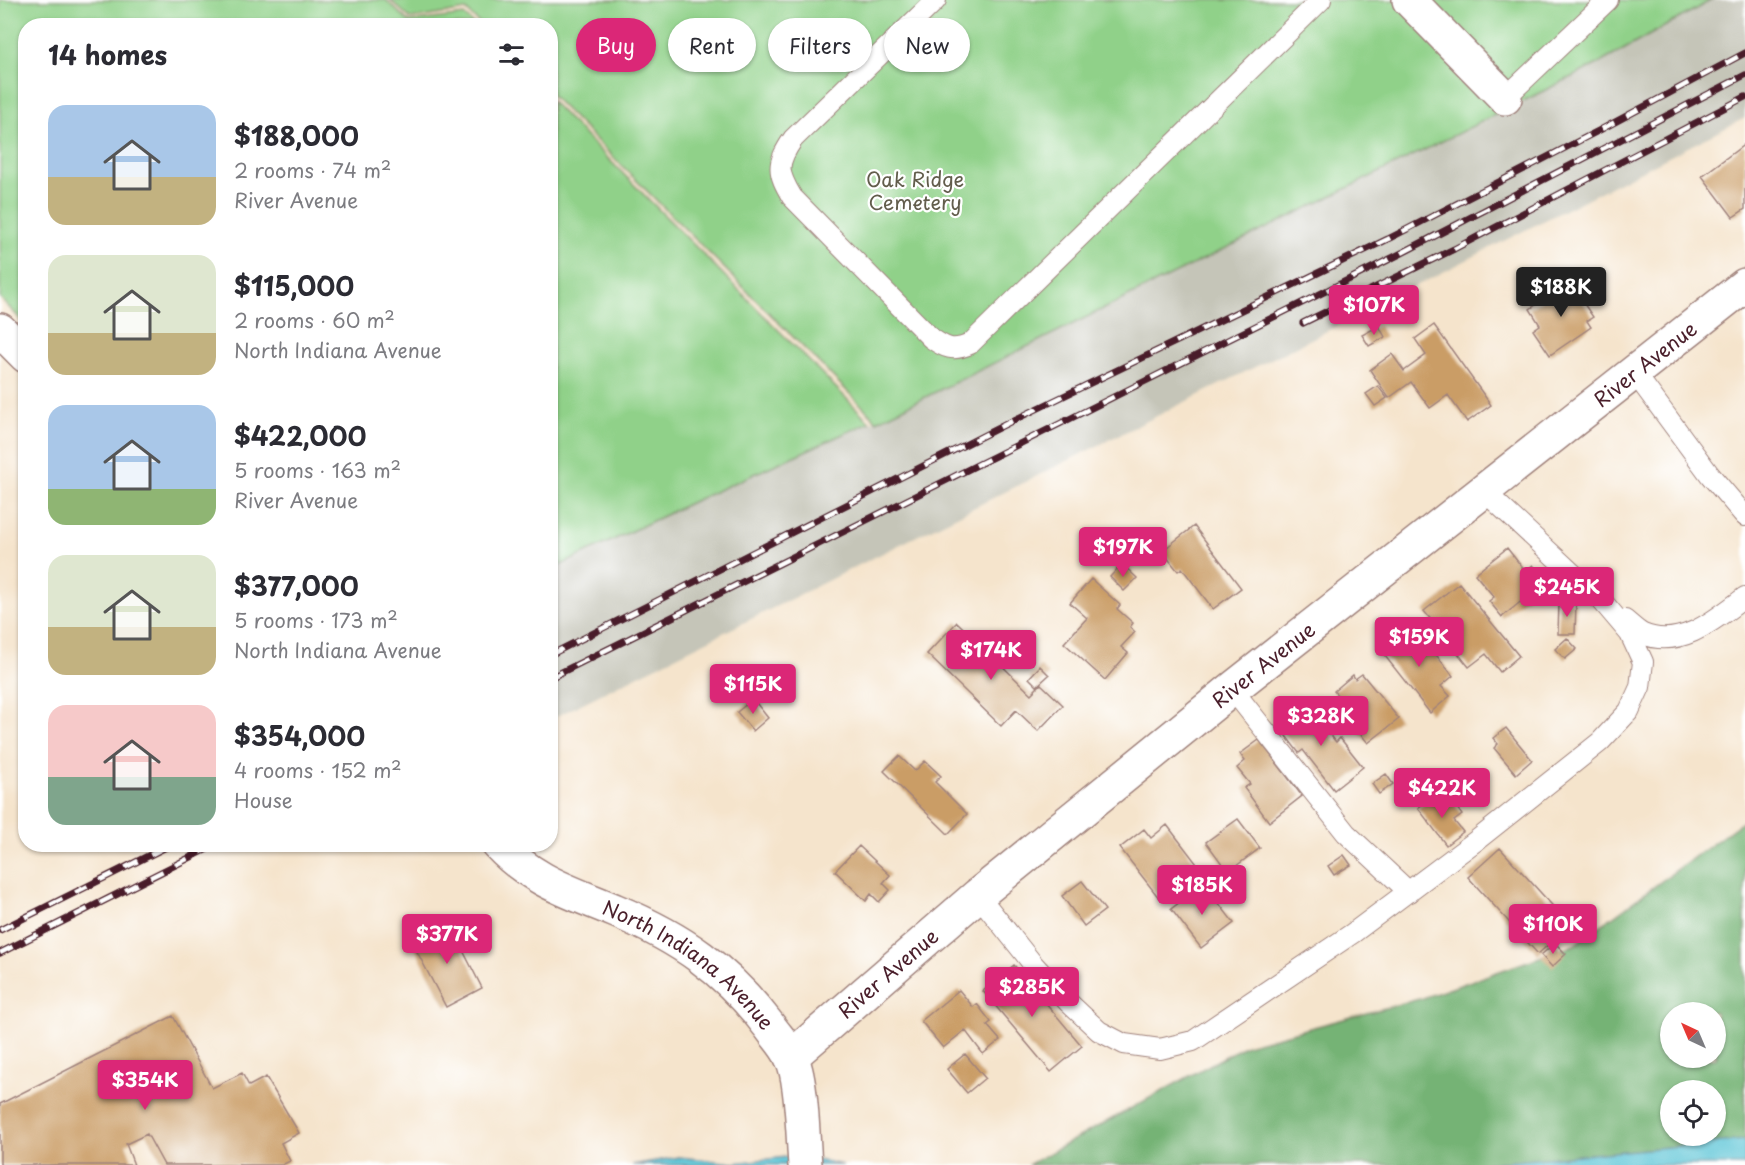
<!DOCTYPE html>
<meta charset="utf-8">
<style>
:root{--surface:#fff;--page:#f2f2f3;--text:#2b2b33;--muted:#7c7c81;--accent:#db2777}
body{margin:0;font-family:"Playpen Sans",sans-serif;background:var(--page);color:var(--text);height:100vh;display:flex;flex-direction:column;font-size:22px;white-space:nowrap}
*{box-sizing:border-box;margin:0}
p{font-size:20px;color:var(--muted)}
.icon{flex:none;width:33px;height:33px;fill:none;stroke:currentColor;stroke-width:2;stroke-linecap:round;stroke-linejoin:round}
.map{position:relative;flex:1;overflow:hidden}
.drawer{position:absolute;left:18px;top:18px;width:540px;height:834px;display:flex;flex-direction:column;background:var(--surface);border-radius:24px;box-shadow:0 2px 4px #0004}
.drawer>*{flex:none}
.banner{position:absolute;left:576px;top:18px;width:570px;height:54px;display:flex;gap:12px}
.needle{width:39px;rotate:316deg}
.buttons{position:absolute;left:1660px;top:1002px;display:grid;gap:12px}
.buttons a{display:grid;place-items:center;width:66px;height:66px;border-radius:50%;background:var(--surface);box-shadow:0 2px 4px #0004;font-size:30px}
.price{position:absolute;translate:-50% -51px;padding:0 14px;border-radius:6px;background:var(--accent);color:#fff;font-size:20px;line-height:39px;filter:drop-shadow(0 2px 3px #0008)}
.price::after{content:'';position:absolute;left:50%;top:36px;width:18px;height:14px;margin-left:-9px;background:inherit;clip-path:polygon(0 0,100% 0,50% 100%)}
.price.selected{background:#222;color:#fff}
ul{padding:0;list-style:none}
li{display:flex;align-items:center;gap:18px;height:150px;padding:0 30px}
li span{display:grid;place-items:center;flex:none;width:168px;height:120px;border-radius:18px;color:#555}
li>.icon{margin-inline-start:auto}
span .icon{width:72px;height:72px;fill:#fffc;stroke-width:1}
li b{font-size:26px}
h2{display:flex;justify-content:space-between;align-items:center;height:72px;padding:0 30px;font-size:26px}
.chip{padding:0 21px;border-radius:27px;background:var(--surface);box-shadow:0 2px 4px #0004;font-size:21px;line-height:54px}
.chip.selected{background:var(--accent);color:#fff}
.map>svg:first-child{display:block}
.industrial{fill:#c5c5b8}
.green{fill:#90d189;stroke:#6d785a;stroke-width:1.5}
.forest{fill:#74b375;stroke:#5f6950;stroke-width:1.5;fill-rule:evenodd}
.water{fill:#5ac4d6;stroke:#527280;stroke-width:1.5}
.building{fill:#ca9d66}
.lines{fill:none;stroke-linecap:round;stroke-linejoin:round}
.lane-casing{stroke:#a0827c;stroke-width:22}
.street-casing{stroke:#a0827c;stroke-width:36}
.secondary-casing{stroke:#a0827c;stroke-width:36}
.lane{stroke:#fff;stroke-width:20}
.street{stroke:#fff;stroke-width:33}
.secondary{stroke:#fff;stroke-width:33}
.rail-casing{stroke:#4a1f2b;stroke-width:7}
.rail{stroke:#fff;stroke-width:4.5;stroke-dasharray:14;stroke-linecap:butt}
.labels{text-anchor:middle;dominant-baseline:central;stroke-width:4.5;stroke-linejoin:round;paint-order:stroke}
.park-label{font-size:20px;fill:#625d4c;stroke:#fff}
.street-label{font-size:20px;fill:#4a1f2b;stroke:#fff}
</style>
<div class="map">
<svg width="1745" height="1165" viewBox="0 0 1745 1165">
<rect width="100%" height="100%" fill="#fff"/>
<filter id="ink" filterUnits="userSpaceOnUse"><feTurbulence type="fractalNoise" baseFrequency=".0167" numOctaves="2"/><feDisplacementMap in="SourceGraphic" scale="12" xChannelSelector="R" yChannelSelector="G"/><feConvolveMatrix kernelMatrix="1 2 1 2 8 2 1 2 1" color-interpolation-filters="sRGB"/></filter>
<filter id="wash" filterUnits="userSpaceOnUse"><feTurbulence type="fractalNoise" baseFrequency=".008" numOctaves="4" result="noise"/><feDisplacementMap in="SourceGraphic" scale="24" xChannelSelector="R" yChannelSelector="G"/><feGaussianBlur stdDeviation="1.35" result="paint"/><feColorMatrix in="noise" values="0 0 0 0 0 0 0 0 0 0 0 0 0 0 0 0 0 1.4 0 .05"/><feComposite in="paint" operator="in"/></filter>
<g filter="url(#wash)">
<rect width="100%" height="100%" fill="#f5e4cc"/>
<!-- industrial -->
<path class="industrial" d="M1712 0H1745V118L1353 318 551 719V570L692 502 870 422 877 421 1598 64Z"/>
<!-- green -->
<path class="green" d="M0 0H386L409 22 464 15 475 25 26 26 25 324 0 298Z
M390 0H1712L1598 64 877 421 551 95 550 26 481 25 466 10 411 19Z
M551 101 870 422 692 502 551 570Z"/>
<!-- forest -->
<path class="forest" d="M1745 820V1140L1471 1165H1028L1246 1045 1423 998 1574 945ZM1671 1012H1716V1058H1671ZM1671 1090H1716V1136H1671Z"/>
<!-- water -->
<path class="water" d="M1745 1140V1165H1471Z
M795 1156 843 1165H632L679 1157 734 1163Z"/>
<g id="blocks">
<!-- building -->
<path class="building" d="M1745 144V209L1733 217 1702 176Z
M1569 282 1593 317 1587 321 1591 327 1550 355 1533 330 1540 325 1530 309Z
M1434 325 1491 405 1467 422 1448 395 1430 408 1411 382 1389 398 1370 370 1392 354 1404 371 1426 355 1415 339Z
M1379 326 1385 337 1369 346 1362 335Z
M1378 386 1387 398 1375 406 1366 394Z
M1194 526 1241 588 1213 609 1182 568 1178 571 1162 551Z
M1507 548 1525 571 1533 565 1546 581 1502 617 1489 601 1494 597 1475 574Z
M1122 564 1137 578 1124 591 1110 577Z
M1091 579 1120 605 1117 609 1133 623 1130 627 1135 632 1121 647 1128 653 1105 680 1064 643 1087 618 1070 603Z
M1459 583 1519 656 1500 672 1486 654 1469 667 1424 611Z
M1559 602 1576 603 1575 634H1558Z
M957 622 1031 694 1041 684 1063 705 1038 731 1016 710 1001 726 927 654Z
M1413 626 1453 676 1441 686 1450 696 1430 713 1381 651Z
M1567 638 1577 649 1565 659 1555 649Z
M1040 666 1049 675 1037 686 1029 678Z
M1362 674 1399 719 1368 743 1341 710 1346 706 1334 691 1353 675 1355 679Z
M753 699 768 718 753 731 737 712Z
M1306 704 1336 742 1340 738 1363 767 1334 790 1303 750 1299 753 1283 732 1287 729 1283 723Z
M1506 728 1532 760 1516 774 1494 748 1498 744 1493 738Z
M1259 740 1302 796 1269 822 1244 788 1250 784 1237 768 1245 761 1240 754Z
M899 756 915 771 925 761 941 776 935 782 967 814 948 834 884 771Z
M1386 774 1393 784 1379 794 1372 784Z
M1433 796 1443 809 1453 802 1462 815 1454 821 1463 832 1446 845 1418 808Z
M1238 819 1260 848 1228 872 1206 842Z
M1167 825 1200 868 1159 898 1120 848 1144 829 1151 838Z
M859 846 890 875 883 883 890 890 879 902 871 894 866 901 835 871Z
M1500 848 1570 925 1538 954 1468 877Z
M1344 855 1351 865 1334 875 1328 866Z
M1082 881 1105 910 1084 926 1062 896Z
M1204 884 1234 923 1201 948 1171 909Z
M449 923 482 988 446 1007 412 942Z
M1555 943 1566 954 1552 967 1541 955Z
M1014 965 1082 1046 1051 1072 983 991Z
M959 990 973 1007 977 1004 991 1022 987 1025 1000 1040 983 1054 965 1030 943 1048 921 1021Z
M173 1016 212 1088 242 1073 249 1086 266 1077 299 1133 281 1143 290 1161 282 1165H164L147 1134 126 1144 134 1165H0V1104Z
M965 1054 985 1078 967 1093 947 1069Z"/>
</g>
</g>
<g filter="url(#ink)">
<use href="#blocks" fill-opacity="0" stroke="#a0827c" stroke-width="1.5"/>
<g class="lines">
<!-- lane casing -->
<g class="lane-casing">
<path id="lane" d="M936 0 793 139C776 164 777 172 792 197L931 338C945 348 953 352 970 344L1321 0
M1505 98 1608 0
M1634 372 1710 475 1745 516
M1625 620C1630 624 1637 631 1643 634 1681 650 1717 618 1745 597
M1232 689 1346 833 1409 892
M978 895 1033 964 1069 1003 1099 1031 1124 1044 1160 1049 1193 1041 1353 933 1477 840 1600 742 1629 711 1640 687 1643 662 1630 634 1602 601 1484 491"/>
</g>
<!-- street casing -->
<g class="street-casing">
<g id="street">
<path d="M1409 0 1505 98"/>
<path id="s1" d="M791 1057 978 895 1232 689 1745 285"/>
</g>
</g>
<!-- secondary casing -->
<g class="secondary-casing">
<g id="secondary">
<path d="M0 330 26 356"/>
<path id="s2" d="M498 844C532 881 571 892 616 911 681 938 727 970 770 1027 777 1037 786 1046 791 1057 802 1076 803 1140 805 1165"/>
</g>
</g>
<!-- lane -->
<use href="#lane" class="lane"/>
<!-- street -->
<use href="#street" class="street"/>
<!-- secondary -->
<use href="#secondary" class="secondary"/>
<!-- rail casing -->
<g class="rail-casing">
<path id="rail" d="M1303 323 1454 249 1745 97
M550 655 1012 421 1388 239 1600 130 1745 53
M550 678 1400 254 1745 75
M0 930 172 844
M0 953 217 844"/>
</g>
<!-- rail -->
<use href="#rail" class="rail"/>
</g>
</g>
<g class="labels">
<!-- park labels -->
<g class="park-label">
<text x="915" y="179">Oak Ridge<tspan x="915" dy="23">Cemetery</tspan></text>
</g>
<!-- street labels -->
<g class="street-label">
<text stroke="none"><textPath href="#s1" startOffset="1100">River Avenue</textPath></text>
<text stroke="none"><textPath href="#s1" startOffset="614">River Avenue</textPath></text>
<text stroke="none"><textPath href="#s2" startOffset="228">North Indiana Avenue</textPath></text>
<text stroke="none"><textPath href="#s1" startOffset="128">River Avenue</textPath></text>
</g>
</g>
</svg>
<div class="buttons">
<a><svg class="needle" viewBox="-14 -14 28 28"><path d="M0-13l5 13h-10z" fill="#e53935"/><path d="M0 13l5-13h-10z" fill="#7c7c81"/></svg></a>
<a><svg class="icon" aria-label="locate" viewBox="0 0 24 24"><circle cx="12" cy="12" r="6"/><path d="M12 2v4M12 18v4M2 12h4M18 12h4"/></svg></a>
</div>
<b class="price selected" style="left:1561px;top:318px">$188K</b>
<b class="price" style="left:1374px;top:336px">$107K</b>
<b class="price" style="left:1123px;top:578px">$197K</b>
<b class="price" style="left:1567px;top:618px">$245K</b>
<b class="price" style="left:1419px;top:668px">$159K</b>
<b class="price" style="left:991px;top:681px">$174K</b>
<b class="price" style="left:753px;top:715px">$115K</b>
<b class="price" style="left:1321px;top:747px">$328K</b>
<b class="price" style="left:1442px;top:819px">$422K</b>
<b class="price" style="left:1202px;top:916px">$185K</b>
<b class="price" style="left:1553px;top:955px">$110K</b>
<b class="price" style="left:447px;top:965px">$377K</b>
<b class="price" style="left:1032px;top:1018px">$285K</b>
<b class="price" style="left:145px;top:1111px">$354K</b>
<div class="banner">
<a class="chip selected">Buy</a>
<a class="chip">Rent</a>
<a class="chip">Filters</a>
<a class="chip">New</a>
</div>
<section class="drawer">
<h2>14 homes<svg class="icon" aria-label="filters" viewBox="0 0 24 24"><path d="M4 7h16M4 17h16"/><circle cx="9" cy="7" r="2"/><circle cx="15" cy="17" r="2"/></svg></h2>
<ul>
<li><span style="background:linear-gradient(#a9c7e8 60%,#c2b280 0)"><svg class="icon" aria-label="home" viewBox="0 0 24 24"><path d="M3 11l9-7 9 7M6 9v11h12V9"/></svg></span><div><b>$188,000</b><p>2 rooms · 74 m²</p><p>River Avenue</p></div></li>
<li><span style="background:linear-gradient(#dfe7d0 65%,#c2b280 0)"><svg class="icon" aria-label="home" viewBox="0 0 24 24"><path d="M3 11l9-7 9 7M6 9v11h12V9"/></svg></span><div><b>$115,000</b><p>2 rooms · 60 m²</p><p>North Indiana Avenue</p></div></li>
<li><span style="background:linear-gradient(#a9c7e8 70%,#8fb573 0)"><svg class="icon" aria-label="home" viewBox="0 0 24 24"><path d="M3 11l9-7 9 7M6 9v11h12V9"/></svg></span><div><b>$422,000</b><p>5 rooms · 163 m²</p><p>River Avenue</p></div></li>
<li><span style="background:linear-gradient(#dfe7d0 60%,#c2b280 0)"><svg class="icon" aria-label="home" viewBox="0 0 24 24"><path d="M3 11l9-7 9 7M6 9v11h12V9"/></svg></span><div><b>$377,000</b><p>5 rooms · 173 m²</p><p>North Indiana Avenue</p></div></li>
<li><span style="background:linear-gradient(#f6c9c9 60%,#7fa58c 0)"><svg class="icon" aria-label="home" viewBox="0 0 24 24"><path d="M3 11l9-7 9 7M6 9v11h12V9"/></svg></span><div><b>$354,000</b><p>4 rooms · 152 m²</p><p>House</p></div></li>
</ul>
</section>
</div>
